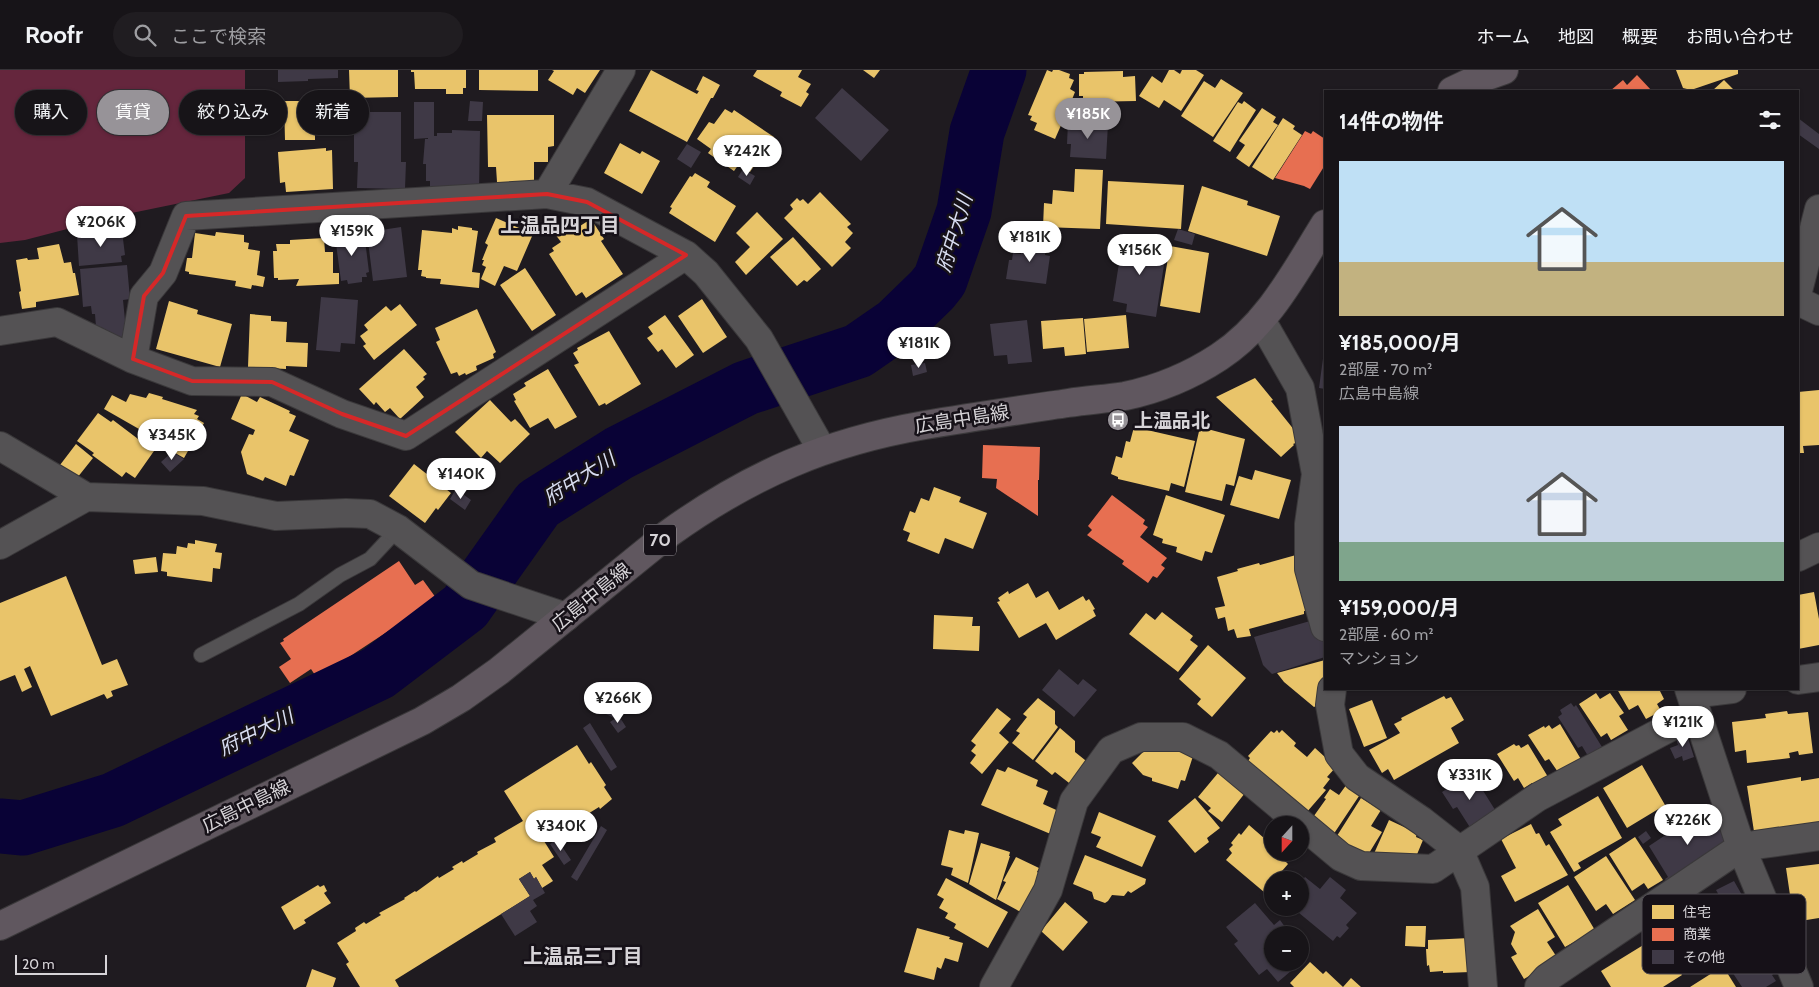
<!DOCTYPE html>
<html lang="ja">
<meta charset="utf-8">
<style>
:root{--surface:#171418;--page:#201d21;--text:#f1f3f6;--muted:#9e9ea2;--line:#363337;--accent:#979398}
body{margin:0;font-family:Cabin,"Noto Sans JP",sans-serif;background:var(--page);color:var(--text);height:100vh;display:flex;flex-direction:column;font-size:19px;white-space:nowrap}
*{box-sizing:border-box;margin:0}
p{font-size:16px;color:var(--muted)}
.icon{flex:none;width:28px;height:28px;fill:none;stroke:currentColor;stroke-width:2;stroke-linecap:round;stroke-linejoin:round}
.map{position:relative;flex:1;overflow:hidden}
.panel{position:absolute;left:1324px;top:20px;width:475px;height:600px;display:flex;flex-direction:column;background:var(--surface);border-radius:0px;box-shadow:0 1px 4px #0004,0 0 0 1px var(--line)}
.panel>*{flex:none}
.top-card{position:absolute;left:15px;top:20px;width:475px;height:45px;display:flex;gap:10px}
.needle{width:32px;rotate:201deg}
.controls{position:absolute;left:1264px;top:746px;display:grid;gap:10px}
.controls a{display:grid;place-items:center;width:45px;height:45px;border-radius:50%;background:var(--surface);box-shadow:0 1px 4px #0004,0 0 0 1px var(--line);font-size:25px}
.scale{position:absolute;left:15px;bottom:12px;width:92px;box-sizing:border-box;padding-left:5px;border:2px solid #d7d4d8;border-top:0;font-size:14px;line-height:18px;white-space:nowrap;color:#d7d4d8;-webkit-text-stroke:4px #161118;paint-order:stroke}
.price{position:absolute;translate:-50% -42px;padding:0 11px;border-radius:18px;background:#fff;color:#222;font-size:16px;line-height:32px;filter:drop-shadow(0 1px 2px #0008)}
.price::after{content:'';position:absolute;left:50%;top:30px;width:15px;height:11px;margin-left:-8px;background:inherit;clip-path:polygon(0 0,100% 0,50% 100%)}
.price.current{background:var(--accent);color:#fff}
ul{padding:0;list-style:none}
li{display:grid;align-content:center;gap:10px;height:265px;padding:0 15px}
li span{display:grid;place-items:center;height:155px;border-radius:0px;color:#555}
li>.icon{margin-inline-start:auto}
span .icon{width:90px;height:90px;fill:#fffc;stroke-width:1}
li b{font-size:21px}
h2{display:flex;justify-content:space-between;align-items:center;height:60px;padding:0 15px;font-size:21px}
.tag{padding:0 18px;border-radius:22px;background:var(--surface);box-shadow:0 1px 4px #0004,0 0 0 1px var(--line);font-size:18px;line-height:45px}
.tag.current{background:var(--accent);color:#fff}
header{display:flex;align-items:center;gap:30px;box-sizing:border-box;height:70px;padding:0 25px;background:var(--surface);border-bottom:1px solid var(--line)}
header strong{font-size:24px}
nav{display:flex;gap:28px;margin-inline-start:auto;font-size:18px}
.search{width:350px;height:45px;background:var(--page);display:flex;align-items:center;gap:12px;box-sizing:border-box;padding:0 18px;border-radius:28px;color:var(--muted);font-size:19px}
.map>svg:first-child{display:block}
.forest{fill:#65263d}
.homes{fill:#e9c46a}
.shops{fill:#e76f51}
.lines{fill:none;stroke-linecap:round;stroke-linejoin:round}
.river{stroke:#090236;stroke-width:55}
.building{fill:#3f3946}
.service-casing{stroke:#3a383a;stroke-width:16}
.minor-casing{stroke:#3a383a;stroke-width:30}
.primary-casing{stroke:#3a383a;stroke-width:30}
.service{stroke:#545254;stroke-width:14}
.minor{stroke:#545254;stroke-width:28}
.primary{stroke:#60575f;stroke-width:28}
.marked{fill:none;stroke:#d62828;stroke-width:4;stroke-linejoin:round}
.labels{text-anchor:middle;dominant-baseline:central;stroke-width:5;stroke-linejoin:round;paint-order:stroke}
.shield{fill:#161118;stroke:#9d9a9e;stroke-width:1}
.shield-label{font-size:18px;font-weight:bold;fill:#d7d4d8}
.street-label{font-size:19px;fill:#d7d4d8;stroke:#161118}
.poi-label{font-size:19px;font-weight:bold;fill:#d7d4d8;stroke:#161118;text-anchor:start}
.neighbourhood-label{font-size:20px;font-weight:bold;fill:#d7d4d8;stroke:#161118}
.water-label{font-size:20px;font-style:italic;fill:#d8ddf1;stroke:#161118}
.key{fill:#161118;stroke:#504c52;stroke-width:1}
.key-label{font-size:14px;fill:#d7d4d8}
</style>
<header>
<strong>Roofr</strong>
<div class="search"><svg class="icon" aria-label="search" viewBox="0 0 24 24"><circle cx="10" cy="10" r="6"/><path d="M15 15l6 6"/></svg>ここで検索</div>
<nav><a>ホーム</a><a>地図</a><a>概要</a><a>お問い合わせ</a></nav>
</header>
<div class="map">
<svg width="1819" height="917" viewBox="0 0 1819 917">
<rect width="100%" height="100%" fill="#1f1b20"/>
<!-- forest -->
<path class="forest" d="M0 0H245V108L229 123 117 146 25 170 0 173Z"/>
<!-- homes -->
<path class="homes" d="M349 0H398V27L350 28Z
M411 0H466V18H463V24H446V19H415L414 2H411Z
M479 0H538V21L479 20Z
M552 0H600L585 23 577 18 573 25 548 10 554 1Z
M651 0 697 24 699 21 696 20 703 6 720 15 713 28H711L687 72 629 41Z
M757 0H802L798 7 811 14 806 22 809 24 801 37 780 26 782 22 753 6Z
M863 0H880L874 8Z
M1047 0 1052 2 1053 0H1059L1070 4 1069 8 1074 10 1070 19 1075 22 1071 32 1073 33 1064 54 1062 53 1055 69 1034 60 1037 53 1030 50 1032 46 1028 45Z
M1169 0H1174L1180 4 1182 0H1196L1204 5 1181 41 1164 30 1159 38 1139 26 1152 6 1162 13Z
M1676 0H1738V4L1691 20 1683 18Z
M1123 1V7L1135 6 1136 31 1083 32V26H1079V4H1084V2Z
M1221 9 1243 23 1213 67 1181 46 1204 11 1215 18Z
M1724 10 1735 21H1712Z
M310 24H322V30L336 31V61H315V70H285L284 31H310Z
M1244 31 1256 40 1230 82 1213 71 1238 32 1242 34Z
M1262 38 1276 47 1273 52 1278 55 1249 97 1236 88 1245 75 1239 71Z
M725 39 732 43 734 40 774 67 750 102 739 94 734 101 708 83 711 79 697 69 709 52 714 54Z
M487 45H554V76L548 77V92H534V112H497L496 97H488Z
M1283 48 1295 56 1293 59 1302 65 1273 110 1252 97Z
M620 73 640 84 642 81 660 91 642 124 604 103Z
M326 78V81L332 80 333 119 286 122 285 112 280 113 278 82Z
M1075 99 1103 100 1100 159 1043 157 1044 133 1052 134 1053 120 1074 122Z
M695 103 710 112 707 117 736 136 715 172 669 143 672 138 670 137 690 106 692 107Z
M1108 111 1184 115 1181 159 1106 154Z
M1202 116 1248 131 1247 135 1280 146 1267 186 1188 161Z
M820 122 851 154 847 157 853 163 845 172 851 178 832 197 784 148 793 139 790 135 797 128 800 131 803 129 808 134Z
M757 142 783 169 746 205 735 192 750 177 736 163Z
M496 148 533 164 517 201 504 196 495 216 481 209 486 197 482 195 484 190H482L488 175 485 173Z
M591 149 604 169 601 171 623 204 586 228 582 222 576 226 549 184 554 181 552 178 561 172 555 164 566 157 568 160 579 153 580 156Z
M458 156 472 158V160L478 161 472 202 480 203 479 218 440 214 441 209 426 208V207L421 206 422 200H418L422 160 452 163V158L458 160Z
M216 162 244 165V172L249 173 248 179 260 181 257 205 265 207 263 217 252 215 251 219 235 216 236 211 189 204V202L185 201 187 188H192L195 163 215 166Z
M793 167 821 199 807 212 804 210 797 216 770 187Z
M324 168 325 182H333V203H339V214L296 216 299 209 278 210V208H274L273 181H277L276 174H290V170Z
M59 174 64 193 71 192 73 203H75L79 225 36 232V237L22 239 19 222 21 221 16 190 27 188 28 190 39 189 37 178Z
M1170 176 1209 183 1200 243 1160 236Z
M525 198 556 245 532 261 500 215Z
M702 229 727 267 703 283 678 246Z
M169 231 198 240 197 244 232 254 220 297 156 279Z
M400 234 417 255 374 290 363 276 366 274 360 266 368 260 364 255 386 236 391 241Z
M477 239 496 282 493 284 494 288 476 296 477 300 466 305 465 303 459 306 457 302 451 304 436 272 440 270 435 258Z
M250 244 271 246V251L287 252 286 272 308 273 307 297 286 296V299L248 297Z
M665 245 694 285 676 298 662 279 658 282 647 268 653 264 648 257Z
M1126 245 1129 278 1087 282 1084 249Z
M1083 248 1086 284 1065 286 1064 277 1043 279 1041 251Z
M609 261 641 314 606 335 605 333 599 336 574 295 579 293 573 283 578 280 577 278Z
M404 279 427 304 423 307 425 309 416 317 424 327 400 349 390 338 385 342 376 332 374 335 359 319Z
M548 299 577 347 555 359 548 348 530 358 514 331 516 330 513 324 526 316 524 313Z
M1255 308 1273 330 1271 331 1299 366 1298 372 1293 374 1294 375 1281 387 1216 327Z
M1819 320V375L1803 376 1804 383H1798V322Z
M149 323 163 327 162 329 197 340 194 344 199 346 197 349 204 353 184 388 145 366 146 363 104 339 112 325 126 332 130 324 146 328Z
M244 325 257 332 260 327 290 341 289 343 296 346 289 361 309 370 294 406 290 405 286 416 265 407 263 411 247 404 241 382 249 364 253 365 255 360 231 349 241 326Z
M490 330 511 352 515 349 530 364 500 393 487 381 481 388 455 362Z
M98 343 111 352 113 350 154 381 135 408 126 402 122 407 92 385 94 383 77 371Z
M1134 357 1195 371 1184 417 1171 413 1169 421 1118 409V407L1111 404 1116 386 1122 388 1126 371 1130 372Z
M1200 357 1245 369 1234 416 1226 414 1222 431 1185 422Z
M76 374 93 388 77 408 60 395Z
M414 394 451 423 438 440 436 438 425 453 389 426Z
M1255 400 1291 410 1279 449 1230 435 1239 406 1252 410Z
M934 417 961 427 959 432 987 443 973 479 945 468 939 484 907 471 910 463 903 460 910 441 915 443 921 428 929 431Z
M1166 425 1225 445 1212 483 1205 481 1202 491 1176 482 1177 477 1162 473 1163 469 1153 465Z
M195 470 217 474 215 482 222 483 220 499 213 498 212 512 167 506V502L161 501 163 483 176 484 177 476 187 478 188 473 195 474Z
M1296 485 1311 540 1304 541V544L1249 559 1251 566 1237 568 1234 559 1228 561 1225 547 1218 549 1215 538 1225 536 1217 507 1238 501 1237 499 1259 493 1260 495Z
M156 487 158 502 135 504 133 490Z
M66 506 102 595 117 589 128 615 111 621 113 626 107 629 104 624 51 646 30 596 24 599 32 617 22 622 15 605 0 611V533Z
M1028 513 1036 528 1048 521 1059 540 1083 526 1086 531 1089 529 1095 539 1093 540 1096 546 1056 570 1046 553 1019 568 997 532 1000 531 998 528 1008 521 1009 524Z
M1814 522 1819 549V575L1798 579V525Z
M1162 542 1193 566 1190 570 1198 576 1178 602 1129 564 1146 543 1155 550Z
M934 545 973 547 972 556H980L979 581 933 579Z
M1208 575 1246 608 1212 647 1197 634 1201 629 1179 609Z
M1325 590V619L1322 633 1314 637 1284 612 1277 603Z
M1617 619H1659L1664 629 1657 634 1661 641 1646 649 1638 635 1629 640Z
M1596 623 1600 629 1610 623 1624 643 1619 646 1628 660 1611 670 1607 663 1601 667 1579 634Z
M1444 626 1446 629 1451 627 1464 650 1451 658 1459 673 1394 710 1388 699 1382 703 1369 680 1400 663 1394 654 1402 650 1401 648Z
M1038 628 1055 641V654L1058 657 1033 690 1012 673 1020 663 1016 661 1027 647 1023 644Z
M1372 630 1387 668 1364 677 1349 639Z
M997 638 1011 649 999 663 1009 672 982 704 970 693 976 685 971 681 976 675 971 671Z
M1787 641 1788 644 1808 642 1813 683 1799 685 1798 681 1789 683 1790 688 1747 693 1746 680 1735 682 1732 652 1766 648 1765 644Z
M1560 654 1582 691 1560 705 1549 689 1545 691 1528 665 1544 656 1545 658 1549 655 1552 659Z
M1060 658 1075 671V682L1090 694 1073 716 1055 702 1052 705 1035 691Z
M1277 660 1279 663 1282 660 1296 673 1294 676 1307 687 1315 678 1336 697 1327 707 1330 709 1323 718 1326 720 1306 743 1248 691 1250 688 1248 686 1271 661 1274 663Z
M1514 674 1516 676 1519 675 1521 678 1528 674 1548 707 1533 717 1532 713 1524 718 1518 708 1514 711 1497 684Z
M577 675 589 694 591 692 606 715 604 717 612 729 600 739 599 737 544 771 554 787 542 795 553 811 542 818 536 807 534 809 530 802 519 809 530 826 395 910 399 917H360L346 894 349 892 337 873 356 861 355 858 364 852 366 854 381 845 379 843 405 829 404 828 415 821 416 822 438 806 439 808 454 799 452 797 462 791 463 793 478 784 477 782 496 772 494 768 523 751 504 721Z
M1170 676 1194 683 1185 711 1181 710 1178 719 1152 711V708L1143 705 1132 693 1144 681Z
M1642 695 1665 735 1627 758 1603 718Z
M1008 697 1038 710 1036 716 1048 721 1043 734 1063 743 1053 765 981 735 997 699 1005 702Z
M1223 697 1249 718 1222 752 1208 741 1211 738 1198 727Z
M1801 707V711L1819 708V758L1755 768 1747 716Z
M1347 714 1361 723 1333 765 1311 750 1326 729 1324 728 1330 719 1339 725Z
M1598 726 1622 768 1578 793 1581 798 1574 802 1550 762 1562 755 1558 749Z
M1195 728 1220 758 1207 768 1209 772 1195 783 1168 751Z
M1361 728 1381 740 1371 756 1382 762 1366 788 1335 769Z
M1099 742 1156 766 1142 797 1096 777 1101 767 1091 763Z
M1389 750 1417 763 1416 767 1423 770 1413 794 1372 788Z
M1531 754 1536 764 1539 763 1546 776 1549 774 1568 805 1515 832 1501 806 1516 798 1501 769Z
M1249 755 1272 775V782H1281L1286 787 1284 790 1288 794 1264 822 1226 790 1232 783 1229 779 1233 775 1231 773 1239 763 1241 765Z
M949 760 964 764 965 760 979 763 968 813 951 805 953 798 941 795Z
M1635 767 1663 810 1648 819 1644 813 1632 821 1609 784Z
M981 773 1010 782 1009 786H1010L996 830 969 814Z
M1085 785 1146 809 1145 814 1131 823 1128 821 1124 826 1112 825 1108 831 1105 833 1094 829 1092 822 1073 814Z
M1606 786 1635 830 1613 844 1606 834 1596 841 1574 807Z
M1016 787 1039 798 1037 802 1044 806 1028 846 997 829 1006 812 1003 811Z
M1819 794V848L1794 852 1786 798Z
M946 808 1008 842 988 878 954 858 956 854 945 848 948 843 939 838 944 829 937 825Z
M318 815 320 817 324 815 327 821 324 823 331 833 304 850 306 853 294 860 281 837Z
M1568 815 1596 862 1578 873 1576 871 1565 877 1538 833Z
M1065 832 1088 852 1063 881 1041 861Z
M1538 839 1555 867 1547 872 1558 889 1524 909 1511 887 1517 884 1511 874 1515 862 1510 856Z
M1406 856H1426L1425 877 1405 876Z
M917 858 950 867 949 869 963 873 958 892 945 888 941 899 937 897 934 910 904 902Z
M1658 866 1682 905 1663 917H1611L1601 901Z
M1470 868 1471 902 1443 903V901L1430 902 1429 895 1427 896 1426 879H1428V870Z
M1310 892 1323 904 1326 901 1343 917 1351 908 1361 917H1294L1290 913Z
M1720 898 1723 902 1726 901 1736 917H1690Z
M312 899 336 908 333 917H306Z"/>
<!-- shops -->
<path class="shops" d="M1637 5 1652 21H1610L1623 10 1627 15Z
M1305 61 1311 64 1313 61 1325 69V95L1310 119 1304 116 1275 108Z
M983 375 1040 377 1039 410H1038V446L996 418 997 409 982 408Z
M1112 425 1145 450 1143 454 1148 457 1140 467 1167 488 1161 495 1165 498 1157 508 1153 506 1148 513 1122 494 1124 491 1087 465 1092 460 1088 456Z
M399 491 415 515 423 510 444 539 406 565 399 554 317 608 311 599 290 613 279 597 291 589 280 573 284 571 283 569Z"/>
<g class="lines">
<!-- river -->
<path class="river" d="M0 756 23 758 113 730 378 603 465 537 538 434 619 383 746 318 858 281 897 254 932 220 940 210 964 141 977 62 999 0"/>
</g>
<!-- building -->
<path class="building" d="M278 0H338V8L308 9V11L278 12Z
M842 18 889 60 861 91 815 48Z
M470 31 483 32 482 51H468Z
M414 32H434V66H437V63H452V60L480 61 479 122 430 121V111H426V94H423L425 69H430H428V63V68L414 69Z
M354 42H401V92H406L405 119 357 118 358 92H354Z
M1798 48 1819 64V79L1798 64Z
M1068 52 1108 54 1106 89 1070 87 1071 74H1067Z
M687 74 701 82 691 98 677 89Z
M743 99 755 106 750 115 738 107Z
M401 157 407 207 373 211 368 171 377 170 375 161Z
M1178 159 1195 164 1192 175 1174 170Z
M122 161 125 185 121 186 122 192 79 196 77 165Z
M364 162 369 202 366 203 367 207H362V212L348 214 347 210 341 211 335 166Z
M1036 168 1047 170 1045 185 1050 186 1046 214 1006 209 1009 190H1012L1013 183 1021 184 1023 169 1036 170Z
M1123 168 1167 175 1156 247 1126 242 1127 234 1113 231Z
M127 195 130 229 123 230 126 260H123V269L103 265 102 257H96L95 244H92L91 236 83 237 80 199Z
M321 227 358 230 355 274 341 273 340 282 316 280Z
M1027 250 1032 292 1008 294 1007 285 994 286 990 254Z
M1324 281H1325V319L1319 318Z
M925 293 927 302 913 306 911 295Z
M172 382 184 389 170 402 161 392Z
M456 419 471 430 465 440 450 429Z
M1317 549 1325 576V587L1272 604 1263 595 1254 567Z
M1059 599 1078 615 1083 609 1097 620 1074 647 1042 620Z
M613 622 624 627 614 648 604 643Z
M1571 633 1574 637 1576 635 1602 677 1588 686 1582 676 1578 678 1558 647 1562 644 1560 640Z
M619 646 626 657 618 663 610 652Z
M590 653 617 697 611 701 583 658Z
M1686 662 1694 687 1683 691 1682 686 1675 689 1670 678 1678 675 1675 666Z
M1472 703 1497 743 1471 759 1457 737 1453 739 1442 722Z
M1708 740 1728 773 1670 817 1665 809 1668 807 1649 776 1667 764 1664 758 1679 749 1682 754 1686 751 1688 753Z
M601 756 607 760 577 811 571 807Z
M1646 761 1651 768 1643 774 1638 767Z
M557 769 571 790 564 795 550 774Z
M530 802 534 809 536 807 545 823 533 830 537 836 530 841 537 852 515 866 501 844 530 826 519 809Z
M1305 807 1320 819 1330 807 1346 820 1340 828 1357 843 1346 855 1349 858 1340 868 1337 866 1333 871 1293 838H1300V813Z
M1734 811 1751 841 1747 843 1752 852 1738 859 1716 820Z
M1255 833 1274 855 1280 850 1290 864 1289 865H1272V892H1300V885L1304 890 1278 912 1267 899 1259 905 1234 874 1238 871 1226 857Z
M1749 871 1751 874 1755 872 1775 902 1772 905 1776 911 1766 917H1742L1725 891 1734 885 1732 882Z"/>
<g class="lines">
<!-- service casing -->
<g class="service-casing">
<path id="service" d="M201 585 299 534 340 505 370 489 398 459"/>
</g>
<!-- minor casing -->
<g class="minor-casing">
<path id="minor" d="M547 124 621 0
M1798 221 1819 139
M1798 231 1819 241
M1261 250 1300 318 1316 404 1309 454V499L1325 557
M0 261 57 252 133 289 192 311 272 312 342 344 406 366 686 185
M133 289 144 226 163 203 186 146 547 124 587 132 686 185 706 203 759 269 822 380
M0 376 86 427 203 431 276 446 346 443 370 444 398 459 471 515 566 547
M0 475 86 427
M1798 487 1819 477
M1798 610 1819 607
M1332 619 1330 635 1339 684 1357 707 1422 751 1459 780 1475 817 1483 917
M1689 619 1741 777 1799 917
M1691 624 1732 619
M994 917 1048 820 1074 731 1111 680 1141 667H1183L1219 685 1341 787 1361 796 1433 799 1538 727 1697 643
M1539 917 1547 908 1741 777 1819 766"/>
</g>
<!-- primary casing -->
<g class="primary-casing">
<path id="primary" d="M1452 21 1473 11 1504 0
M0 856 422 651 461 628 499 601 668 464C750 405 826 372 925 355 973 347 1021 340 1068 333 1087 330 1106 329 1125 326 1159 319 1190 306 1219 287 1268 255 1295 202 1325 154"/>
</g>
<!-- service -->
<use href="#service" class="service"/>
<!-- minor -->
<use href="#minor" class="minor"/>
<!-- primary -->
<use href="#primary" class="primary"/>
</g>
<!-- marked area -->
<path class="marked" d="M547 124 587 132 686 185 406 366 342 344 272 312 192 311 133 289 144 226 163 203 186 146Z"/>
<!-- icons -->
<defs>
<g id="bus-disc" transform="scale(1.125)"><circle r="9.5" fill="#979398" stroke="#161118"/><path d="M-5-6H5V4H4V6H2V4H-2V6H-4V4H-5ZM-3.5-4V0h7V-4ZM-3.5 1.2v1.5H-2V1.2ZM2 1.2v1.5H3.5V1.2Z" fill="#fff"/></g>
</defs>
<g fill-rule="evenodd">
<use href="#bus-disc" x="1118" y="350"/>
</g>
<g class="labels">
<!-- shield labels -->
<rect class="shield" x="644" y="454.5" width="32" height="31" rx="4"/>
<g class="shield-label">
<text x="660" y="470">70</text>
</g>
<!-- street labels -->
<g class="street-label">
<text transform="translate(962 349) rotate(-9)">広島中島線</text>
<text transform="translate(591 527) rotate(-39)">広島中島線</text>
<text transform="translate(246 736) rotate(-26)">広島中島線</text>
</g>
<!-- poi labels -->
<g class="poi-label">
<text x="1134" y="350">上温品北</text>
</g>
<!-- neighbourhood labels -->
<g class="neighbourhood-label">
<text x="560" y="155">上温品四丁目</text>
<text x="583" y="886">上温品三丁目</text>
</g>
<!-- water labels -->
<g class="water-label">
<text transform="translate(954 163) rotate(-73)">府中大川</text>
<text transform="translate(579 408) rotate(-32)">府中大川</text>
<text transform="translate(256 662) rotate(-26)">府中大川</text>
</g>
</g>
<!-- legend -->
<rect x="1642" y="824" width="164" height="80" rx="8" class="key"/>
<rect x="1652" y="835" width="22" height="14" fill="#e9c46a"/>
<rect x="1652" y="858" width="22" height="13" fill="#e76f51"/>
<rect x="1652" y="880" width="22" height="14" fill="#3f3946"/>
<g class="key-label">
<text x="1683" y="847">住宅</text>
<text x="1683" y="869">商業</text>
<text x="1683" y="892">その他</text>
</g>
</svg>
<div class="controls">
<a><svg class="needle" viewBox="-14 -14 28 28"><path d="M0-13l5 13h-10z" fill="#e53935"/><path d="M0 13l5-13h-10z" fill="#9e9ea2"/></svg></a>
<a>+</a>
<a>−</a>
</div>
<div class="scale">20 m</div>
<b class="price current" style="left:1088px;top:70px">¥185K</b>
<b class="price" style="left:747px;top:107px">¥242K</b>
<b class="price" style="left:101px;top:178px">¥206K</b>
<b class="price" style="left:352px;top:187px">¥159K</b>
<b class="price" style="left:1030px;top:193px">¥181K</b>
<b class="price" style="left:1140px;top:206px">¥156K</b>
<b class="price" style="left:919px;top:299px">¥181K</b>
<b class="price" style="left:172px;top:391px">¥345K</b>
<b class="price" style="left:461px;top:430px">¥140K</b>
<b class="price" style="left:618px;top:654px">¥266K</b>
<b class="price" style="left:1683px;top:678px">¥121K</b>
<b class="price" style="left:1470px;top:731px">¥331K</b>
<b class="price" style="left:1688px;top:776px">¥226K</b>
<b class="price" style="left:561px;top:782px">¥340K</b>
<div class="top-card">
<a class="tag">購入</a>
<a class="tag current">賃貸</a>
<a class="tag">絞り込み</a>
<a class="tag">新着</a>
</div>
<section class="panel">
<h2>14件の物件<svg class="icon" aria-label="filters" viewBox="0 0 24 24"><path d="M4 7h16M4 17h16"/><circle cx="9" cy="7" r="2"/><circle cx="15" cy="17" r="2"/></svg></h2>
<ul>
<li><span style="background:linear-gradient(#bfe0f5 65%,#c2b280 0)"><svg class="icon" aria-label="home" viewBox="0 0 24 24"><path d="M3 11l9-7 9 7M6 9v11h12V9"/></svg></span><div><b>¥185,000/月</b><p>2部屋 · 70 m²</p><p>広島中島線</p></div></li>
<li><span style="background:linear-gradient(#c9d6e8 75%,#7fa58c 0)"><svg class="icon" aria-label="home" viewBox="0 0 24 24"><path d="M3 11l9-7 9 7M6 9v11h12V9"/></svg></span><div><b>¥159,000/月</b><p>2部屋 · 60 m²</p><p>マンション</p></div></li>
</ul>
</section>
</div>
